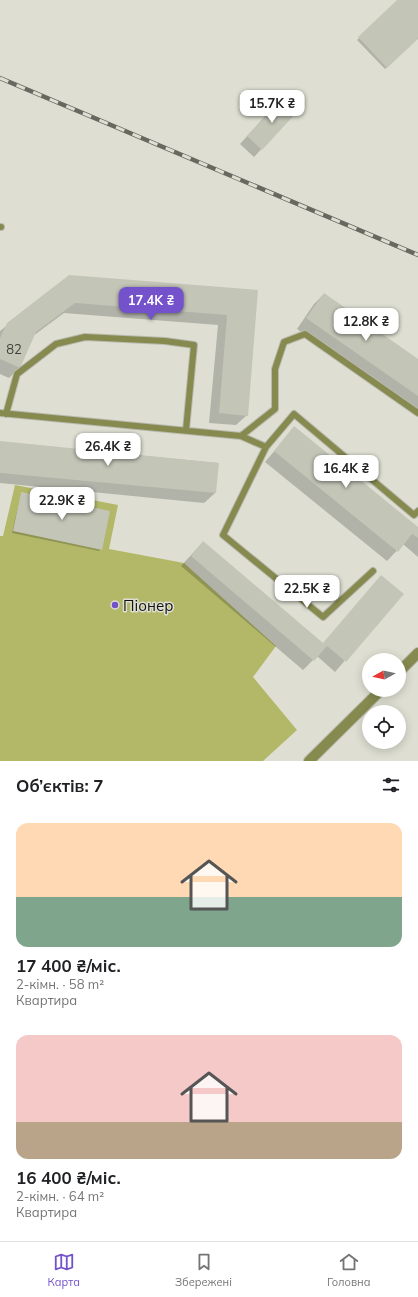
<!DOCTYPE html>
<html lang="uk">
<meta charset="utf-8">
<style>
:root{--surface:#fff;--page:#f2f2f2;--text:#202124;--muted:#757577;--line:#e0e0e0;--accent:#7352cb}
body{margin:0;font-family:Mulish,sans-serif;background:var(--page);color:var(--text);height:100vh;display:flex;flex-direction:column;font-size:15px;white-space:nowrap}
*{box-sizing:border-box;margin:0}
p{font-size:13px;color:var(--muted)}
.icon{flex:none;width:22px;height:22px;fill:none;stroke:currentColor;stroke-width:2;stroke-linecap:round;stroke-linejoin:round}
.map{position:relative;height:761px;overflow:hidden}
.side{display:flex;flex-direction:column;background:var(--surface);flex:1}
.side>*{flex:none}
.needle{width:26px;rotate:262deg}
.buttons{position:absolute;left:362px;top:653px;display:grid;gap:8px}
.buttons a{display:grid;place-items:center;width:44px;height:44px;border-radius:50%;background:var(--surface);box-shadow:0 2px 10px #0003;font-size:20px}
.price{position:absolute;translate:-50% -34px;padding:0 9px;border-radius:8px;background:#fff;color:#222;font-size:13px;line-height:26px;filter:drop-shadow(0 1px 2px #0008)}
.price::after{content:'';position:absolute;left:50%;top:24px;width:12px;height:9px;margin-left:-6px;background:inherit;clip-path:polygon(0 0,100% 0,50% 100%)}
.price.on{background:var(--accent);color:#fff}
ul{padding:0;list-style:none}
li{display:grid;align-content:center;gap:8px;height:212px;padding:0 16px}
li span{display:grid;place-items:center;height:124px;border-radius:12px;color:#555}
li>.icon{margin-inline-start:auto}
span .icon{width:72px;height:72px;fill:#fffc;stroke-width:1}
li b{font-size:17px}
h2{display:flex;justify-content:space-between;align-items:center;height:48px;padding:0 16px;font-size:17px}
.menu{display:flex;justify-content:space-around;align-items:center;height:56px;border-top:1px solid var(--line);background:var(--surface);font-size:11px;color:var(--muted)}
.menu a{display:grid;justify-items:center;gap:2px}
.menu .on{color:var(--accent)}
.map>svg:first-child{display:block}
.green{fill:#b3b868}
.shadow{fill:#0003}
.building{fill:#c3c5b7}
.lines{fill:none;stroke-linecap:round;stroke-linejoin:round}
.lane-casing{stroke:#b9baaf;stroke-width:8}
.street-casing{stroke:#b9baaf;stroke-width:12}
.lane{stroke:#868a4f;stroke-width:6}
.street{stroke:#868a4f;stroke-width:10}
.rail-casing{stroke:#686860;stroke-width:4.5}
.rail{stroke:#dedfd2;stroke-width:3;stroke-dasharray:9;stroke-linecap:butt}
.poi-dot{fill:#7352cb;stroke:#dedfd2;stroke-width:1.5}
.labels{text-anchor:middle;dominant-baseline:central;stroke-width:3;stroke-linejoin:round;paint-order:stroke}
.number-label{font-size:13px;fill:#3e3f38}
.poi-label{font-size:15px;fill:#12120e;stroke:#dedfd2;text-anchor:start}
</style>
<div class="map">
<svg width="418" height="761" viewBox="0 0 418 761">
<rect width="100%" height="100%" fill="#dedfd2"/>
<!-- green -->
<path class="green" d="M15 485 118 505 109 549 184 563 276 646 253 677 297 730 263 761H0V536H3Z"/>
<!-- shadow -->
<path class="shadow" d="M399 0H418V37L385 69 357 40Z
M275 105 297 111 254 157 240 144Z
M69 276 257 291 247 415 236 425 209 423 218 325 64 313 33 336 19 368 9 378 0 374V331Z
M324 294 418 360V413L297 329 314 304Z
M294 428 418 528V557L403 544 387 561 265 462Z
M0 442 218 463 215 493 204 503 0 483Z
M21 493 101 549 99 551 12 533Z
M203 542 323 644 381 576 402 594 335 672 317 656 303 670 181 566Z"/>
<!-- building -->
<path class="building" d="M397 0H418V39L387 68 358 37Z
M283 97 298 111 262 150 247 136Z
M69 275 258 290 248 416 219 413 227 315 75 303 36 332 20 368 0 359V338L7 323Z
M324 293 418 359V396L306 318Z
M294 426 418 527V538L412 534 398 552 274 451Z
M0 441 219 463 216 493 0 473Z
M21 492 110 511 102 550 13 531Z
M203 541 323 643 381 575 404 594 346 662 327 646 314 661 191 556Z"/>
<g class="lines">
<!-- lane casing -->
<g class="lane-casing">
<path id="lane" d="M0 227H1
M0 413 241 436 266 447 223 535 323 617 373 571
M6 414 17 374 56 344 85 337 165 341 194 345 186 430
M241 436 275 409V369L284 342 305 334 418 413
M266 447 294 414 414 515 418 511"/>
</g>
<!-- street casing -->
<g class="street-casing">
<path id="street" d="M399 672 418 653
M309 761 381 690"/>
</g>
<!-- lane -->
<use href="#lane" class="lane"/>
<!-- street -->
<use href="#street" class="street"/>
<!-- rail casing -->
<g class="rail-casing">
<path id="rail" d="M0 78 418 255"/>
</g>
<!-- rail -->
<use href="#rail" class="rail"/>
</g>
<!-- markers -->
<circle class="poi-dot" cx="115" cy="605" r="4"/>
<g class="labels">
<!-- number labels -->
<g class="number-label">
<text x="14" y="349">82</text>
</g>
<!-- poi labels -->
<g class="poi-label">
<text x="123" y="605">Піонер</text>
</g>
</g>
</svg>
<div class="buttons">
<a><svg class="needle" viewBox="-14 -14 28 28"><path d="M0-13l5 13h-10z" fill="#e53935"/><path d="M0 13l5-13h-10z" fill="#757577"/></svg></a>
<a><svg class="icon" aria-label="locate" viewBox="0 0 24 24"><circle cx="12" cy="12" r="6"/><path d="M12 2v4M12 18v4M2 12h4M18 12h4"/></svg></a>
</div>
<b class="price" style="left:272px;top:124px">15.7K ₴</b>
<b class="price on" style="left:151px;top:321px">17.4K ₴</b>
<b class="price" style="left:366px;top:342px">12.8K ₴</b>
<b class="price" style="left:108px;top:467px">26.4K ₴</b>
<b class="price" style="left:346px;top:489px">16.4K ₴</b>
<b class="price" style="left:62px;top:521px">22.9K ₴</b>
<b class="price" style="left:307px;top:609px">22.5K ₴</b>
</div>
<section class="side">
<h2>Об’єктів: 7<svg class="icon" aria-label="filters" viewBox="0 0 24 24"><path d="M4 7h16M4 17h16"/><circle cx="9" cy="7" r="2"/><circle cx="15" cy="17" r="2"/></svg></h2>
<ul>
<li><span style="background:linear-gradient(#ffd9b3 60%,#7fa58c 0)"><svg class="icon" aria-label="home" viewBox="0 0 24 24"><path d="M3 11l9-7 9 7M6 9v11h12V9"/></svg></span><div><b>17 400 ₴/міс.</b><p>2-кімн. · 58 m²</p><p>Квартира</p></div></li>
<li><span style="background:linear-gradient(#f6c9c9 70%,#b9a48a 0)"><svg class="icon" aria-label="home" viewBox="0 0 24 24"><path d="M3 11l9-7 9 7M6 9v11h12V9"/></svg></span><div><b>16 400 ₴/міс.</b><p>2-кімн. · 64 m²</p><p>Квартира</p></div></li>
</ul>
</section>
<nav class="menu">
<a class="on"><svg class="icon" aria-label="map" viewBox="0 0 24 24"><path d="M3 6l6-2 6 2 6-2v14l-6 2-6-2-6 2zM9 4v14M15 6v14"/></svg>Карта</a>
<a><svg class="icon" aria-label="saved" viewBox="0 0 24 24"><path d="M7 4h10v16l-5-4-5 4z"/></svg>Збережені</a>
<a><svg class="icon" aria-label="home" viewBox="0 0 24 24"><path d="M3 11l9-7 9 7M6 9v11h12V9"/></svg>Головна</a>
</nav>
